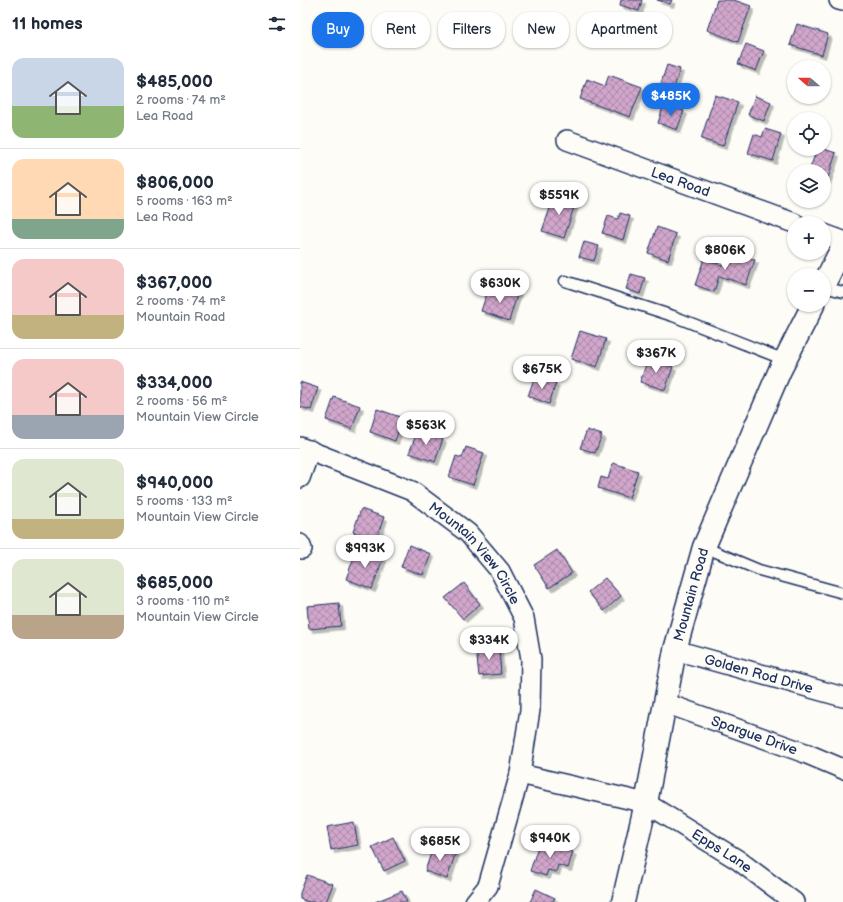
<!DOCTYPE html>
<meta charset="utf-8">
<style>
:root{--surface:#fff;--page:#f2f2f3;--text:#1f2937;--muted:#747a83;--line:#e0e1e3;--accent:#1a73e8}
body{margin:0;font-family:"Balsamiq Sans",sans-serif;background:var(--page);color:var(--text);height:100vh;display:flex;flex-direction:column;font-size:15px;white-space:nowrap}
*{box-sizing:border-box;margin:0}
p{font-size:13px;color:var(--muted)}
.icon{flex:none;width:22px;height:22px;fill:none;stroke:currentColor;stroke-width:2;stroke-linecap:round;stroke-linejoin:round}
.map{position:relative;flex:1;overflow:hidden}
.sheet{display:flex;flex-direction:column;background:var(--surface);width:300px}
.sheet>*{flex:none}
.top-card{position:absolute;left:12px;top:12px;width:380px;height:36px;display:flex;gap:8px}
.needle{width:26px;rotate:290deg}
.buttons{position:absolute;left:487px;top:60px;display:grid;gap:8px}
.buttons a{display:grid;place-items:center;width:44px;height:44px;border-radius:50%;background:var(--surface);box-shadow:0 1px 3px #0004;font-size:20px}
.price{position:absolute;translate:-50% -34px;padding:0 9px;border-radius:14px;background:#fff;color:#222;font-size:13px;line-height:26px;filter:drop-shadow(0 1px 2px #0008)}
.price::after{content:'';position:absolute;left:50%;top:24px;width:12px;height:9px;margin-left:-6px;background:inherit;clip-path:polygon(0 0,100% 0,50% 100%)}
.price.on{background:var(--accent);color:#fff}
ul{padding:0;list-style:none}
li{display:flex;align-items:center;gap:12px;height:100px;padding:0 12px}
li+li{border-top:1px solid var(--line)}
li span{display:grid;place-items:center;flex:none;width:112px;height:80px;border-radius:12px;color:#555}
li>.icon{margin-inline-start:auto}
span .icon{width:48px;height:48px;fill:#fffc;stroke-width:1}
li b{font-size:17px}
h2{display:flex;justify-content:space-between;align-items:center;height:48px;padding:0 12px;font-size:17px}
.pill{padding:0 14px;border-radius:16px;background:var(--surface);box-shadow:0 1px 3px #0004;font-size:14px;line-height:36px}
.pill.on{background:var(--accent);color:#fff}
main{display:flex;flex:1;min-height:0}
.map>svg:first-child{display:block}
.building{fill:url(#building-cross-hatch);stroke:#1b2f5e;filter:url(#shadow)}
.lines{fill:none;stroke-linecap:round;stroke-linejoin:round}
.service-casing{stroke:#1b2f5e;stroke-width:13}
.minor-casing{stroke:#1b2f5e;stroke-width:22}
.secondary-casing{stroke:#1b2f5e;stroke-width:25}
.service{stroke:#fdfcf7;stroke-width:10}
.minor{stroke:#fdfcf7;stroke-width:19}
.secondary{stroke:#fdfcf7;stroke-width:22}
.labels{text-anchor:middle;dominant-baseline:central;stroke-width:4;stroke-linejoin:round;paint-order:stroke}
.street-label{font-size:14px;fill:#1b2f5e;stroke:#fdfcf7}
</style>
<main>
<section class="sheet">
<h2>11 homes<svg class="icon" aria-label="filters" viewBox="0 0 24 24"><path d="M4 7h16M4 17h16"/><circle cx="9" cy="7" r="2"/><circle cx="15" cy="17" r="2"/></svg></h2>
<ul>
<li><span style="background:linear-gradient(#c9d6e8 60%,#8fb573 0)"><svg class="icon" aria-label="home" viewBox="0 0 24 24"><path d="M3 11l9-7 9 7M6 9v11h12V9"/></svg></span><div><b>$485,000</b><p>2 rooms · 74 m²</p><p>Lea Road</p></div></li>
<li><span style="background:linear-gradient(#ffd9b3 75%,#7fa58c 0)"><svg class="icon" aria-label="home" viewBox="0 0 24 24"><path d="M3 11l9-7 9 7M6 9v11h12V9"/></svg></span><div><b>$806,000</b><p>5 rooms · 163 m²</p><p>Lea Road</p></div></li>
<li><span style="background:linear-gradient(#f6c9c9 70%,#c2b280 0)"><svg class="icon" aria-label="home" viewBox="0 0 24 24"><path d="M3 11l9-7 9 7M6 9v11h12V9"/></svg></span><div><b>$367,000</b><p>2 rooms · 74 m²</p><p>Mountain Road</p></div></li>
<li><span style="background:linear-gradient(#f6c9c9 70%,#9aa5b1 0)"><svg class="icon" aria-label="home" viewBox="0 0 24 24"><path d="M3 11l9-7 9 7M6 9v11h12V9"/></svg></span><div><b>$334,000</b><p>2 rooms · 56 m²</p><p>Mountain View Circle</p></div></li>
<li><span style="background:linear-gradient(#dfe7d0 75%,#c2b280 0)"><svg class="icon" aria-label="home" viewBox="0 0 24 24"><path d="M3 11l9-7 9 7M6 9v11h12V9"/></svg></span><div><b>$940,000</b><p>5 rooms · 133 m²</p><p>Mountain View Circle</p></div></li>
<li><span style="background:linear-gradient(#dfe7d0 70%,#b9a48a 0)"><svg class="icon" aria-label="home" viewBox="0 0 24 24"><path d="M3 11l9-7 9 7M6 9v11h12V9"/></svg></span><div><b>$685,000</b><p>3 rooms · 110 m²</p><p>Mountain View Circle</p></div></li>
</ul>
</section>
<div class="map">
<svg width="543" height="902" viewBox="0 0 543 902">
<defs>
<pattern id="building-cross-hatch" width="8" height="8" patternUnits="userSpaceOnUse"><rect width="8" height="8" fill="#d1a6cb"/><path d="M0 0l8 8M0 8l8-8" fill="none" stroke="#a988a8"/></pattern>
<filter id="shadow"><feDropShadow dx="3.5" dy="3.5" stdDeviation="0" flood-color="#0004"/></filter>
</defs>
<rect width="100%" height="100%" fill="#fdfcf7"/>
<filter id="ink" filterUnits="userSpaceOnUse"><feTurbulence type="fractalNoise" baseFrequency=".025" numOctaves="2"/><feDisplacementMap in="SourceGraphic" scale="8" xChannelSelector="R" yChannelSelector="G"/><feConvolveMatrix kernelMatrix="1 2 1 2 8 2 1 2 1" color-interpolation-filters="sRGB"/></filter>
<g filter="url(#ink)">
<!-- building -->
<path class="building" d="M321 0H342L339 11 320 5Z
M357 0H372L370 4Z
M417 0H434L451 6 438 42 407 30Z
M497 24 528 34 522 55 490 45Z
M446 44 464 51 456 71 438 64Z
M367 65 380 69 372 94 359 89Z
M309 75 342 87 330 117 280 99 287 79 305 86Z
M415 95 438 102 423 146 401 139Z
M455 96 471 102 464 121 448 115Z
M364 104 384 111 377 130 358 123Z
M465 129 481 134 473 161 448 153 454 134 462 137Z
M517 149H524L536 153 527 181 524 180V171H509Z
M255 194 276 201 264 238 242 231Z
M320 213 330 216 323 240 302 233 308 216 318 219Z
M357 227 376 234 368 260 348 253Z
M284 242 299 246 294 261 279 257Z
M427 250 455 260 446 285 419 276 414 292 395 285 404 259 422 265Z
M331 274 345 278 340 294 326 289Z
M205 288 218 292 209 321 181 311 187 293 202 298Z
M280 331 306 339 297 367 271 359Z
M348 359 373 367 365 390 340 382Z
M235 376 256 383 249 404 228 396Z
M0 382 18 388 11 410 0 407Z
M34 397 60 406 52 429 26 420Z
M77 409 103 418 95 441 70 432Z
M118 430 143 439 135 462 109 453Z
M287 430 302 435 295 453 280 448Z
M166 447 184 453 173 485 149 477 156 456 162 458Z
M313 463 338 471 329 498 298 488 301 477 308 479Z
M61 509 84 517 76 540 53 532Z
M109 545 131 554 123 575 101 567Z
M57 549 83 558 72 589 46 579Z
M257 550 272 573 249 588 234 565Z
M305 578 321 596 304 611 288 592Z
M164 583 180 604 163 619 145 598Z
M39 603 41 626 9 629 7 606Z
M199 647 201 674 179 676 176 649Z
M54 822 58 845 31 850 27 827Z
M93 837 105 861 84 871 72 847Z
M240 841 273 852 268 868 258 865 256 872 248 870 246 876 230 871Z
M134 844 156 852 147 879 125 871Z
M7 875 33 884 26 902H9L0 899V893Z
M236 889 255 898 253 902H230Z
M102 891 107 902H75Z"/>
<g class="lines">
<!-- service casing -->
<g class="service-casing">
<path id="service" d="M265 281 373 316 485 360
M524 287 543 292
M404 547 459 570 543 593"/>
</g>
<!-- minor casing -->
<g class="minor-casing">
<g id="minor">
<path d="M539 0 543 1"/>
<path id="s1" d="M267 140 494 223"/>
<path d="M524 234 543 241"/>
<path id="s2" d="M0 447 112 491 168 533 200 571 224 618 231 659 230 710 220 774 188 886 175 902"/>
<path d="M0 478 10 450"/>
<path d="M0 544 2 549"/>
<path id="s3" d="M375 650 543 697"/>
<path id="s4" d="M365 703 505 753 543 769"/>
<path id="s5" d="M220 774 346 803 438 860 494 902"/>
</g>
</g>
<!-- secondary casing -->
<g class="secondary-casing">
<g id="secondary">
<path d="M524 284 543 246"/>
<path id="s6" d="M323 902 346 803 375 650 404 547 480 370 513 305"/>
</g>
</g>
<!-- service -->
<use href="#service" class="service"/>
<!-- minor -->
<use href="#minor" class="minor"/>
<!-- secondary -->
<use href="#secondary" class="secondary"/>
</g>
</g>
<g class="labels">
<!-- street labels -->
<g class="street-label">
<text stroke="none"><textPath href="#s1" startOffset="121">Lea Road</textPath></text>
<text stroke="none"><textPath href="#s2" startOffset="210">Mountain View Circle</textPath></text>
<text stroke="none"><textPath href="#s6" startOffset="315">Mountain Road</textPath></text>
<text stroke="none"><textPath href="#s3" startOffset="87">Golden Rod Drive</textPath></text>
<text stroke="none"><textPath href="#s4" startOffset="95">Spargue Drive</textPath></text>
<text stroke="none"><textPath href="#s5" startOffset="219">Epps Lane</textPath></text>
</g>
</g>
</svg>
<div class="buttons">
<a><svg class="needle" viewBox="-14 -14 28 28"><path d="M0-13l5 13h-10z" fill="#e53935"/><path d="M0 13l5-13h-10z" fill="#747a83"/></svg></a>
<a><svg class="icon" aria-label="locate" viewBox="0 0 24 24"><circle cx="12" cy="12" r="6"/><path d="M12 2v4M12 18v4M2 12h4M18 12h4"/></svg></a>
<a><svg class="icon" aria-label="layers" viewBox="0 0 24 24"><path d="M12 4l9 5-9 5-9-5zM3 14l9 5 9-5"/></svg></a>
<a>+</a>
<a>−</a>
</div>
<b class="price on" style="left:371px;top:117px">$485K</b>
<b class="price" style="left:259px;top:216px">$559K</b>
<b class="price" style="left:425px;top:271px">$806K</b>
<b class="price" style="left:200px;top:304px">$630K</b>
<b class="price" style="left:356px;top:374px">$367K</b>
<b class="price" style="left:242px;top:390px">$675K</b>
<b class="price" style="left:126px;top:446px">$563K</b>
<b class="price" style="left:65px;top:569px">$993K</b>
<b class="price" style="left:189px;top:661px">$334K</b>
<b class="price" style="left:250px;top:859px">$940K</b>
<b class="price" style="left:140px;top:862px">$685K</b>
<div class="top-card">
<a class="pill on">Buy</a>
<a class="pill">Rent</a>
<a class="pill">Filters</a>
<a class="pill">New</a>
<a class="pill">Apartment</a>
</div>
</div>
</main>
